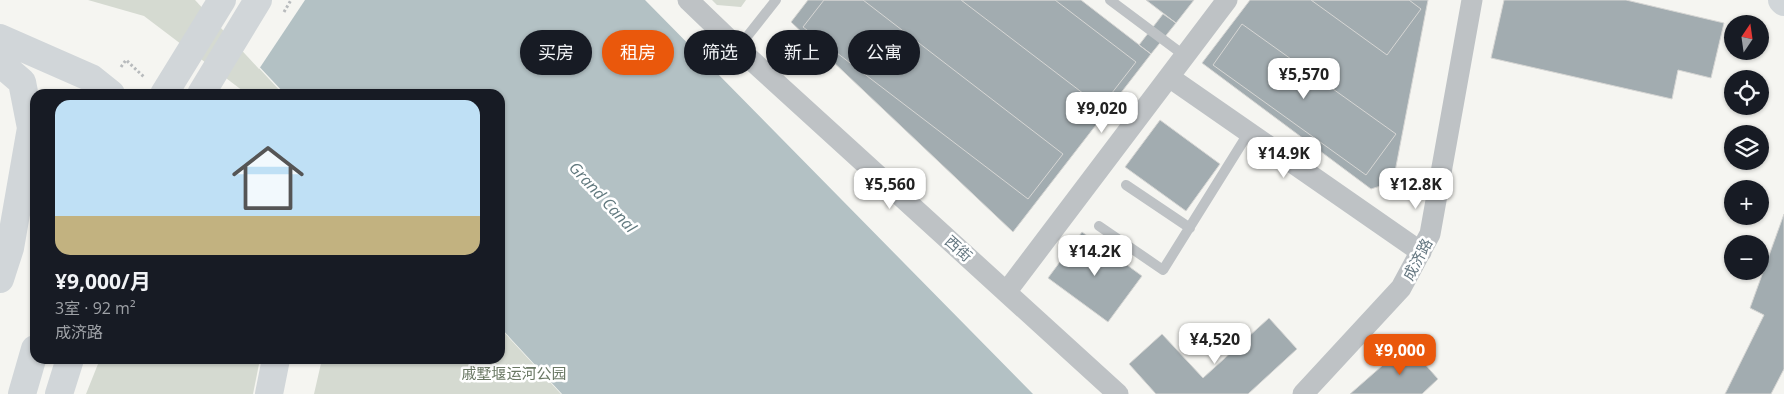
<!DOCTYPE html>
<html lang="zh">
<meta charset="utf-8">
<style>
:root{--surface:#171b24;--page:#20242c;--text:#f1f3f6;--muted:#9ea1a6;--accent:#ea580c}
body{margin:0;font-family:"Open Sans","Noto Sans SC",sans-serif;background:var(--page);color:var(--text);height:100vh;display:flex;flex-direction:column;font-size:19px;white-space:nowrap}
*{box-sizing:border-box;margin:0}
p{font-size:16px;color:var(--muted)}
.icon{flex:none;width:28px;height:28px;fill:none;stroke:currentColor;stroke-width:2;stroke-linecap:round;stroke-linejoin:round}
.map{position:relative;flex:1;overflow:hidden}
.panel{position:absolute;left:30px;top:89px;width:475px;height:275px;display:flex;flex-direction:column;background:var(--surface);border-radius:15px;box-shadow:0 1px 4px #0004}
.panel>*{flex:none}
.guide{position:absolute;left:520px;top:30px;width:475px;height:45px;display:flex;gap:10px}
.needle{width:32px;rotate:13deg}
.tools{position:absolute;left:1724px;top:15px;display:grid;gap:10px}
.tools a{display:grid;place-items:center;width:45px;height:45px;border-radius:50%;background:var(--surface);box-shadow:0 1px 4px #0004;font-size:25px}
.price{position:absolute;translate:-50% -42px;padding:0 11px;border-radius:10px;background:#fff;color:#222;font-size:16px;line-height:32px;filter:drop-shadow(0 1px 2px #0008)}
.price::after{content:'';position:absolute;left:50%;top:30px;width:15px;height:11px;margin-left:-8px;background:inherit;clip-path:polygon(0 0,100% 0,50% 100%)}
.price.current{background:var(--accent);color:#fff}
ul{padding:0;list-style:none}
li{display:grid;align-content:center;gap:10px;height:265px;padding:0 25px}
li span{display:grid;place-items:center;height:155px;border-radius:15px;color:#555}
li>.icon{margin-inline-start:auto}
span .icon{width:90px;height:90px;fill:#fffc;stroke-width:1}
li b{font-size:21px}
.chip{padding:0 18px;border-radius:22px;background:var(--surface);box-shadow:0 1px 4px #0004;font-size:18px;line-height:45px}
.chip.current{background:var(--accent);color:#fff}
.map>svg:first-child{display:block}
.green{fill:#d5dad1}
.water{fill:#b3c1c4}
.pier{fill:#f5f5f1}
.building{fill:#a2acb0;stroke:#d6d6d4}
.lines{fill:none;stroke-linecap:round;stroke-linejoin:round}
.path{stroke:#b8bbbd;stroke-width:3;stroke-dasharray:2.5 2.5;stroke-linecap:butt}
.service{stroke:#bec2c5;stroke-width:10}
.minor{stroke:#bec2c5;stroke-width:21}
.secondary{stroke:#d1d6d9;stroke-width:28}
.labels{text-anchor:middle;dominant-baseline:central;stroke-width:5;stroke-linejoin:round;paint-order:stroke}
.street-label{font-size:15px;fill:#657781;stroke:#fff}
.park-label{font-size:15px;fill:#6a7864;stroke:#fff}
.water-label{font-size:16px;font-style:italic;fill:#61797e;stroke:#fff}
</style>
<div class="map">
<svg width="1784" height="394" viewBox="0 0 1784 394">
<rect width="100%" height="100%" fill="#f5f5f1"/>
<!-- green -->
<path class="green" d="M88 0H196L283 94H247L144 16Z
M712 0H746L741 7 717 5Z
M500 328 561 394H314L322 359H500Z
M100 359H260L253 394H86Z"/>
<!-- water -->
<path class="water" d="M197 0H645L1033 394H562L500 327V94H285Z"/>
<!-- pier -->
<path class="pier" d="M195 0H305L259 69Z"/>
<!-- building -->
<path class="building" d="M808 0H1081L1151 54 1013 232 791 22Z
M824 0H863L1063 154 1028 199 803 27Z
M961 0H1055L1136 62 1101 107Z
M1146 0H1194L1176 23Z
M1250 0H1428L1393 182 1371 189 1202 63Z
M1311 0H1409L1421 9 1387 55Z
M1504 0H1626L1724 23 1711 78 1678 70 1672 99 1491 58Z
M1163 14 1176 23 1151 54 1139 45Z
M1242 24 1396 134 1366 175 1213 65Z
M1160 120 1220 164 1186 211 1125 167Z
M1784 214V369L1771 394H1725L1764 315 1750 308Z
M1082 232 1142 276 1108 322 1048 278Z
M1269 318 1297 349 1248 394H1156L1129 364 1162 334 1203 378Z
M1407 344 1438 379 1422 394H1350Z"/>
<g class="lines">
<!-- path -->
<path class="path" d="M284 12 291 0
M121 67 126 60 144 77"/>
<!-- service -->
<path class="service" d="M1110 0 1185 56
M738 48 776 0
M1126 185 1190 228
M1099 226 1163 270 1249 132"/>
<!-- minor -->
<path class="minor" d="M688 0 738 48 1118 394
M1169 77 1421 252
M1007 291 1227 0
M1303 394 1401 288 1430 234 1472 0"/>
<!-- secondary -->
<path class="secondary" d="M1782 0 1784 2
M0 38 91 78 111 94
M0 63 22 82 31 128 10 248 0 279
M164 94 222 0
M201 94 258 0
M22 394 35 349
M59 394 70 359
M269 394 276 359"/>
</g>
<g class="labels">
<!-- street labels -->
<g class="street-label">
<text transform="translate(959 248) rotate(42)">西街</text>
<text transform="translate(1417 259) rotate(-62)">成济路</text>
</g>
<!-- park labels -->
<g class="park-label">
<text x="514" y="373">戚墅堰运河公园</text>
</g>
<!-- water labels -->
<g class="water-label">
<text transform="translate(603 197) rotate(47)">Grand Canal</text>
</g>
</g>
</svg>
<div class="tools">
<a><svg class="needle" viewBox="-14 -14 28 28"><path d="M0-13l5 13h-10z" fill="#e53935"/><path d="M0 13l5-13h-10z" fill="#9ea1a6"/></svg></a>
<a><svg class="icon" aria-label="locate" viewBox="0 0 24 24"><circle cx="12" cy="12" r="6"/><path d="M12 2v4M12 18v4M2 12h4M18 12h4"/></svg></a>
<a><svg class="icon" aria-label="layers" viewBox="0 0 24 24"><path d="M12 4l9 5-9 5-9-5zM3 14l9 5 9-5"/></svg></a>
<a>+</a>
<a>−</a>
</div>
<b class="price" style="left:1304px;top:100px">¥5,570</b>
<b class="price" style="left:1102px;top:134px">¥9,020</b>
<b class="price" style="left:1284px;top:179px">¥14.9K</b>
<b class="price" style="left:890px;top:210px">¥5,560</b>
<b class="price" style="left:1416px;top:210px">¥12.8K</b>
<b class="price" style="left:1095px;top:277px">¥14.2K</b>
<b class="price" style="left:1215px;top:365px">¥4,520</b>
<b class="price current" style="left:1400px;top:376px">¥9,000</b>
<div class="guide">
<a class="chip">买房</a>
<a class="chip current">租房</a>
<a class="chip">筛选</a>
<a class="chip">新上</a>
<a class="chip">公寓</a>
</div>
<section class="panel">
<ul>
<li><span style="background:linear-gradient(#bfe0f5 75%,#c2b280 0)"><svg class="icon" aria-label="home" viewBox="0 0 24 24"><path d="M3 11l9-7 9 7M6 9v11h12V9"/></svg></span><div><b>¥9,000/月</b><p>3室 · 92 m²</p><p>成济路</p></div></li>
</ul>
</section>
</div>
